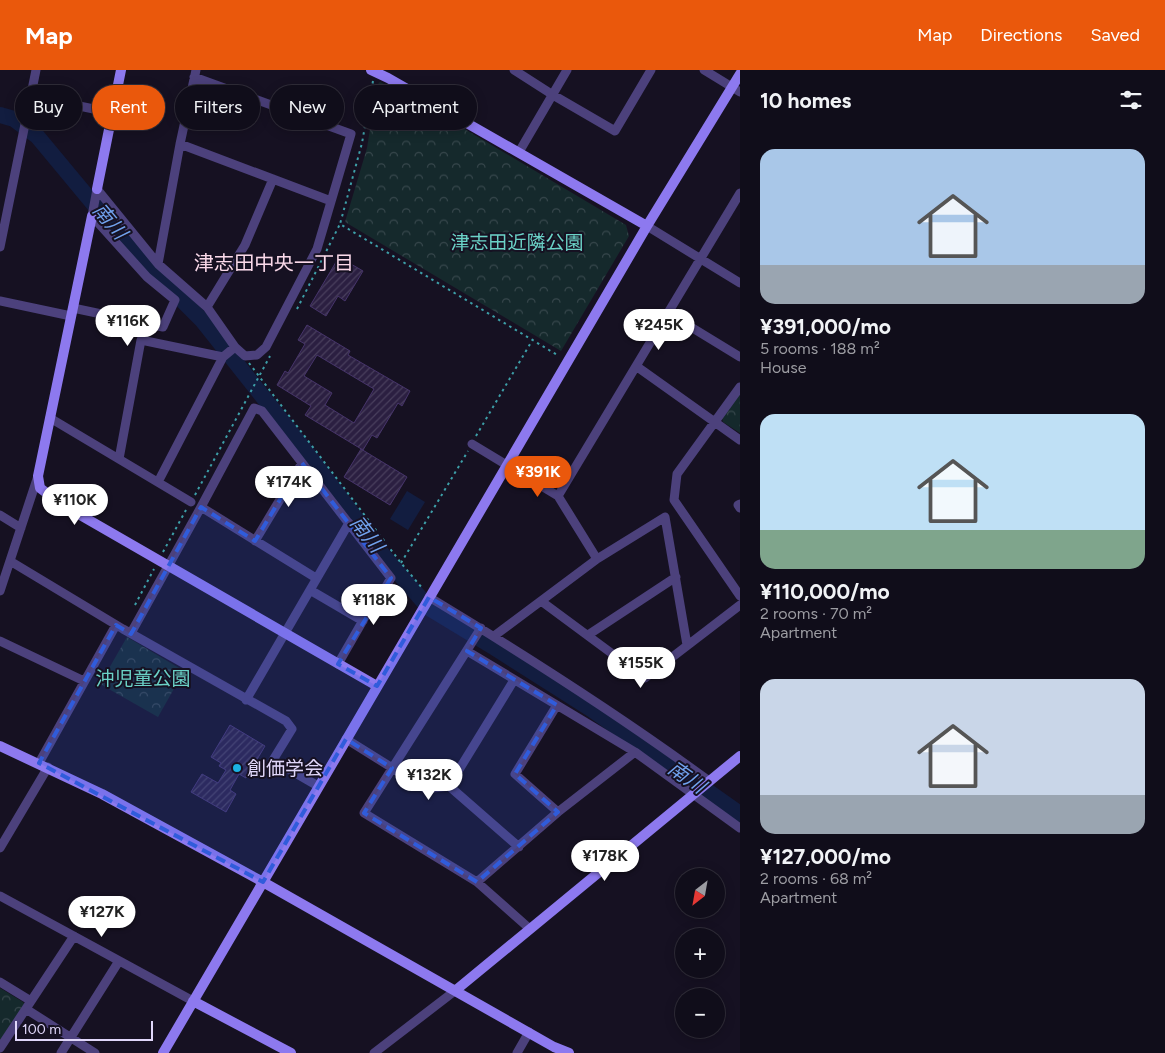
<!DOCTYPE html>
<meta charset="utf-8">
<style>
:root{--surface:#100d1a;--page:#191623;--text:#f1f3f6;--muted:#9c9ca2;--line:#302d39;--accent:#ea580c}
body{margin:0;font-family:Figtree,"Noto Sans JP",sans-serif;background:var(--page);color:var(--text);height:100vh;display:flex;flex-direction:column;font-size:19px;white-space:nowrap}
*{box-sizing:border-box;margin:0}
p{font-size:16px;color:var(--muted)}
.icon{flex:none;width:28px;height:28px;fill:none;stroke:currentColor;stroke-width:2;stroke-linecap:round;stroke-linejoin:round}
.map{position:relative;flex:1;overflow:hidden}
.sheet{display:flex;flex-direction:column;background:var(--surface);width:425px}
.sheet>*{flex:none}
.banner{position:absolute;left:15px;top:15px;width:475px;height:45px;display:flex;gap:10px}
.needle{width:32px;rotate:211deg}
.controls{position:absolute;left:675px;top:798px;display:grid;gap:10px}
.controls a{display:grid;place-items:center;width:50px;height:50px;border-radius:50%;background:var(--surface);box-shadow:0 2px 12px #0003,0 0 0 1px var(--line);font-size:25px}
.scale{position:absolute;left:15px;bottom:12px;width:138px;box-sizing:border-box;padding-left:5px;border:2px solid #e0d7fa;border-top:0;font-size:14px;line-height:18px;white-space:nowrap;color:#e0d7fa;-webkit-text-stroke:4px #161122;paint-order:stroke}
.price{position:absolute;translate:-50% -42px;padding:0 11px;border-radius:18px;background:#fff;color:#222;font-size:16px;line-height:32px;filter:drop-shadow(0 1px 2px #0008)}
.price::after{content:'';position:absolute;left:50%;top:30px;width:15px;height:11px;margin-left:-8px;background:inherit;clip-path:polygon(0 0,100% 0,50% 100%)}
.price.active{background:var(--accent);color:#fff}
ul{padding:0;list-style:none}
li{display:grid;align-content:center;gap:10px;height:265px;padding:0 20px}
li span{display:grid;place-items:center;height:155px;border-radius:15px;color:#555}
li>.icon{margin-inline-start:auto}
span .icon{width:90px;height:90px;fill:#fffc;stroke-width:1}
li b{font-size:21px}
h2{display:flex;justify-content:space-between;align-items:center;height:60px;padding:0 20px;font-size:21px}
.chip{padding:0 18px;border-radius:22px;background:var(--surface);box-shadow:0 2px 12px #0003,0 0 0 1px var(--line);font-size:18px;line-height:45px}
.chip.active{background:var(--accent);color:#fff}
header{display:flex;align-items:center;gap:30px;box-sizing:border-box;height:70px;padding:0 25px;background:var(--accent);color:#fff}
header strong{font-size:24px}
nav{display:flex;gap:28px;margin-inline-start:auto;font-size:18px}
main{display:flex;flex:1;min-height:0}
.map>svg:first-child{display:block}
.park{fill:url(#park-crowns)}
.water{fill:#121d40}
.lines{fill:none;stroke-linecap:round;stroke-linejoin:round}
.river{stroke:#121d40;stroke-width:16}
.building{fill:url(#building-hatch);stroke:#46346a;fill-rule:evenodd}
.path{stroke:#3d9fa8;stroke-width:2;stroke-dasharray:2.5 4;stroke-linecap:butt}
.street{stroke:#4c417c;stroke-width:9}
.secondary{stroke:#8d79ef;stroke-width:10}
.marked{fill:#305cdb;fill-opacity:0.2;stroke:#305cdb;stroke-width:4;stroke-dasharray:10 6;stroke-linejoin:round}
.poi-dot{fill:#1bb2e2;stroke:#161122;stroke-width:2}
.labels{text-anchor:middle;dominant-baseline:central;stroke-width:4;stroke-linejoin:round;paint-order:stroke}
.park-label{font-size:19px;fill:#6bd2c7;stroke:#161122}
.poi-label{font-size:19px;fill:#e0d7fa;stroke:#161122;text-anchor:start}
.water-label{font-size:20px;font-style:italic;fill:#71a2ee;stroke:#161122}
.neighbourhood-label{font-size:20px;fill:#fad9e9;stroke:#161122}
</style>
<header>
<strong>Map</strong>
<nav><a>Map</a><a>Directions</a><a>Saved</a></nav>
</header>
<main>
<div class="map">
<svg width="740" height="983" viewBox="0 0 740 983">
<defs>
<pattern id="park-crowns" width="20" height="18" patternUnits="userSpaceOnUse" patternTransform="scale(1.25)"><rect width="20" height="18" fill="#15292c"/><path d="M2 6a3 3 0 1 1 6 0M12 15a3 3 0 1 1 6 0" fill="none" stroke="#37474c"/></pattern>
<pattern id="building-hatch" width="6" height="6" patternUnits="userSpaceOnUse" patternTransform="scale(1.25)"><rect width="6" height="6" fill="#2b1f41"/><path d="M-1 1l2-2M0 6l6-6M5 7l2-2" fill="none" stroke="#493f5d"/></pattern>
</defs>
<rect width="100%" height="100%" fill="#161122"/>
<!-- park -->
<path class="park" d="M380 12 421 33 626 155 629 166 561 281 345 152 367 78 377 15Z
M740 323V363L723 352 722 348Z
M127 567 184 601 158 647 100 614Z
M0 918 23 932 25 935 0 973Z"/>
<!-- water -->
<path class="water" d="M407 421 425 432 408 460 390 449Z"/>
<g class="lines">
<!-- river -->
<path class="river" d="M0 45 14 49 37 66 101 143 143 191 202 250 305 380 383 485 429 538 495 578 591 639 740 744"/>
</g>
<!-- building -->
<path class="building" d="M339 187 363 201 345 231 338 226 326 246 310 236Z
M307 255 350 281 348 285 410 321 402 336 398 333 377 368 372 365 363 380 305 345 311 336 277 315 285 301 288 303 305 274 298 270ZM317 285 374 319 354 353 325 335 332 323 304 306Z
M361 379 407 407 390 435 344 407Z
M230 655 265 676 246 708 239 704 230 720 236 724 226 742 191 722 202 704 218 713 226 700 219 696 221 693 211 687Z"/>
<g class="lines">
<!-- path -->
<path class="path" d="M373 11 362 73 340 154 559 286
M297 239 340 154
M249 293 401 493 423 519
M476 366 533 269
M195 425 270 286
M163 482 186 440
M401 493 468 381
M135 535 154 499"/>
<!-- street -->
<path class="street" d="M514 0 553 25 615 61 651 0
M704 0 740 22
M31 26 113 43
M180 74 331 131
M519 82 567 0
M97 119 158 194 207 237 235 277 245 286 257 285 266 277 317 179 351 64 194 7
M647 156 740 213
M0 177 36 0
M158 194 180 74 196 0
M0 231 71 246
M207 237 245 175 273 109
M73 238 163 257 175 230 147 207 92 146 97 119
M668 243 740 287
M636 296 740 370
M740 317 677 404 674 430 740 526
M50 348 191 432
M472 374 558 426 597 489
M119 389 141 270 223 287
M158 412 223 287 235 277
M558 426 740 123
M740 434 738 435 740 438
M201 437 316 508
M0 445 21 458
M255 471 302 393
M10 491 123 559 286 651 292 659 273 690 318 716
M310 520 363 551
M0 521 38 406
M429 527C525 585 619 645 709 711
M541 531 645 608 740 535
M481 558 364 743 477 812 530 859
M131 563 201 437 254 338 262 341 391 508 378 530 373 533 338 594
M588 565 676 507
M494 566 597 489 665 447 687 575
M0 571 84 611
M467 581 635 682
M246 630 349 453
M557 635 515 704 558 742
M346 669 426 719 449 716 519 777
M39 693 116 555
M449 716 514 610
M0 778 48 697
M477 812 558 742 635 682 740 758
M0 826 193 931
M0 912 31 931
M26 939 95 983
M0 978 74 866
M61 983 119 891
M374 983 456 920
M517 983 529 962"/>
<!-- secondary -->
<path class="secondary" d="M371 0 388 8 647 156
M97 119 121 0
M92 146 38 406 40 418 61 434 377 616
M0 676 102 724 263 812 554 977 569 983
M456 920 740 686
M193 931 291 983
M163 983 647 156 740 4"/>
</g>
<!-- marked area -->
<path class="marked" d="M302 393 391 508 338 594 377 616 429 527 481 558 467 581 557 635 515 704 558 742 477 812 364 743 392 698 346 669 263 812 39 693 116 555 131 564 201 437 255 471Z"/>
<!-- markers -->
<circle class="poi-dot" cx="237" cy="698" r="5"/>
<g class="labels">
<!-- park labels -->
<g class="park-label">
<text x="517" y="172">津志田近隣公園</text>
<text x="143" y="608">沖児童公園</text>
</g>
<!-- poi labels -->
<g class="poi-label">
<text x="247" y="698">創価学会</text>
</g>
<!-- water labels -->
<g class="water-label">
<text transform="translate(110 151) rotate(50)">南川</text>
<text transform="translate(367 464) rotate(52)">南川</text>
<text transform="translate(687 707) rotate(35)">南川</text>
</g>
<!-- neighbourhood labels -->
<g class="neighbourhood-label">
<text x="274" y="193">津志田中央一丁目</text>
</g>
</g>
</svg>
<div class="controls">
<a><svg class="needle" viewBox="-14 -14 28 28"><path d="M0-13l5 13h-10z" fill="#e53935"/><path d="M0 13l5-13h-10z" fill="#9c9ca2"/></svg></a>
<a>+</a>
<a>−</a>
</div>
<div class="scale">100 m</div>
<b class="price" style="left:128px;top:277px">¥116K</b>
<b class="price" style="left:659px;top:281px">¥245K</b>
<b class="price active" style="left:538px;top:428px">¥391K</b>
<b class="price" style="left:289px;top:438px">¥174K</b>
<b class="price" style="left:75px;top:456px">¥110K</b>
<b class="price" style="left:374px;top:556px">¥118K</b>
<b class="price" style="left:641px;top:619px">¥155K</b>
<b class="price" style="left:429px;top:731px">¥132K</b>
<b class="price" style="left:605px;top:812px">¥178K</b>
<b class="price" style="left:102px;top:868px">¥127K</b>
<div class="banner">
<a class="chip">Buy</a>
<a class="chip active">Rent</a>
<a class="chip">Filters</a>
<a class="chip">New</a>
<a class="chip">Apartment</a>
</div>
</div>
<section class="sheet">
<h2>10 homes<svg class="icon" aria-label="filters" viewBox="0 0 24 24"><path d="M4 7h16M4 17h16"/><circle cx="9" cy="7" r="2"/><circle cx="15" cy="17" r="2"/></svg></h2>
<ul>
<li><span style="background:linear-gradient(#a9c7e8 75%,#9aa5b1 0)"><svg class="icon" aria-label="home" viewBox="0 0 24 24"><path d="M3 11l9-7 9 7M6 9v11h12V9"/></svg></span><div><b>¥391,000/mo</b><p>5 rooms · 188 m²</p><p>House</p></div></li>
<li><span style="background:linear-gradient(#bfe0f5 75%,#7fa58c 0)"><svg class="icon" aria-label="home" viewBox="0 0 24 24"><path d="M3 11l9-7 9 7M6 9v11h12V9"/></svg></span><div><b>¥110,000/mo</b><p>2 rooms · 70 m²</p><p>Apartment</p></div></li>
<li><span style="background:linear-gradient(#c9d6e8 75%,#9aa5b1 0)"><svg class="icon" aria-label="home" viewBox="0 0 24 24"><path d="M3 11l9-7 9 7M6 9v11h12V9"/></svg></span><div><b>¥127,000/mo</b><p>2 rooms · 68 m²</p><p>Apartment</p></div></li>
</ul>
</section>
</main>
